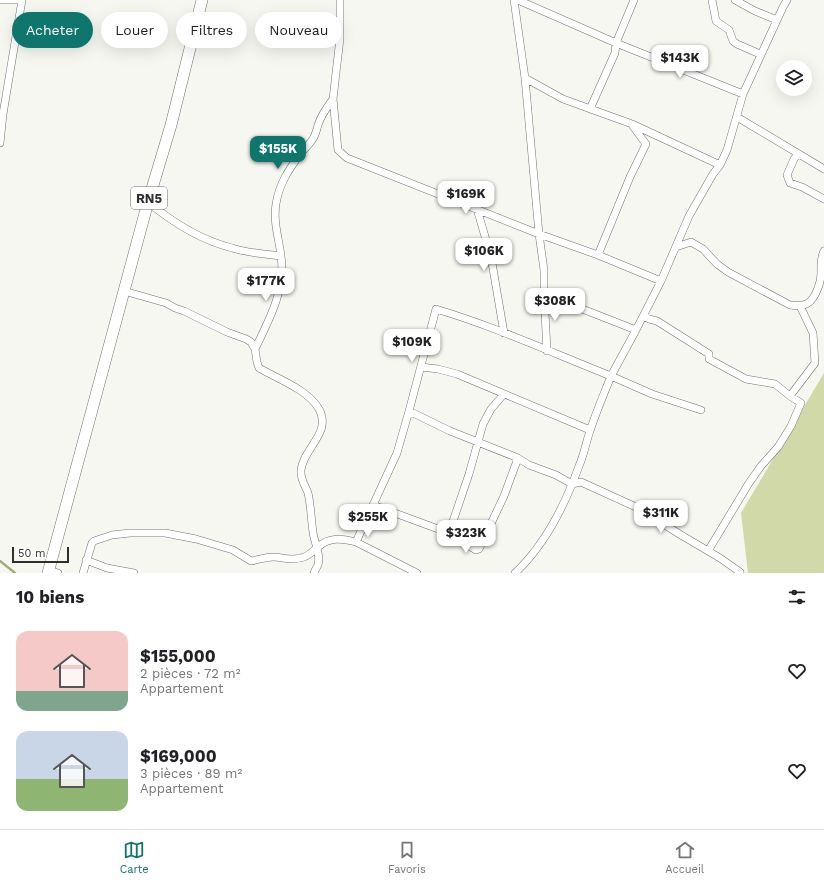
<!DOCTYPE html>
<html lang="fr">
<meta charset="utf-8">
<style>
:root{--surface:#fff;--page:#f2f2f2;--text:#202124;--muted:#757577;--line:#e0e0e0;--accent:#0f766e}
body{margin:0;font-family:"Work Sans",sans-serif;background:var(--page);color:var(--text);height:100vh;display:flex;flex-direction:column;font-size:15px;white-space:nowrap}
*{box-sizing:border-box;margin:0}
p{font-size:13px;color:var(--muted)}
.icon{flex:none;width:22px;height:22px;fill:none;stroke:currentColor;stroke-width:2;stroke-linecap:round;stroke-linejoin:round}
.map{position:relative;height:573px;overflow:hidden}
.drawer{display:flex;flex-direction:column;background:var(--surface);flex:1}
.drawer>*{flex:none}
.banner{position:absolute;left:12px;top:12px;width:400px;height:36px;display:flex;gap:8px}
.tools{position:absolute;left:776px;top:60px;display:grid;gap:8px}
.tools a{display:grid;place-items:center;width:36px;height:36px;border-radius:50%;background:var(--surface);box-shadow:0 4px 16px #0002;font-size:20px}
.scale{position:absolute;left:12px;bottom:10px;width:57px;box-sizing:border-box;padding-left:4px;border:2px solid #2e2e2c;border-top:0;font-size:11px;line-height:14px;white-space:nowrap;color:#2e2e2c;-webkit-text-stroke:3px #fff;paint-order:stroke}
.price{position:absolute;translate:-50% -34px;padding:0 9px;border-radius:8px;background:#fff;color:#222;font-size:13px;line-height:26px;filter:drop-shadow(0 1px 2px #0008)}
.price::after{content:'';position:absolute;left:50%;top:24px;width:12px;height:9px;margin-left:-6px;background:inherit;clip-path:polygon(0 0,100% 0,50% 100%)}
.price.on{background:var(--accent);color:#fff}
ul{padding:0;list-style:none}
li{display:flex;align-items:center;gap:12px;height:100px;padding:0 16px}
li span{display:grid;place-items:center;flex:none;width:112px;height:80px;border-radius:12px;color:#555}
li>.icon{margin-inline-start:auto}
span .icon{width:48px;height:48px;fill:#fffc;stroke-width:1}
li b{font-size:17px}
h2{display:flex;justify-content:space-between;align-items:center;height:48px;padding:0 16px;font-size:17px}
.pill{padding:0 14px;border-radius:18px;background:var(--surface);box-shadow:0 4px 16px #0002;font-size:14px;line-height:36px}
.pill.on{background:var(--accent);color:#fff}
.menu{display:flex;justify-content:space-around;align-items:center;height:56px;border-top:1px solid var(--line);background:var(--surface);font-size:11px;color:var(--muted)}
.menu a{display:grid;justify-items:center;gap:2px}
.menu .on{color:var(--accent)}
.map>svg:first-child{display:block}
.grass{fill:#d1d9a8}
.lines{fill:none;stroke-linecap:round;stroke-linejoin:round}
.stream{stroke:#a3ab7a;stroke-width:2.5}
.minor-casing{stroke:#72736e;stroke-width:8}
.trunk-casing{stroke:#72736e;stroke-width:12}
.minor{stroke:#fff;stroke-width:7}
.trunk{stroke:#fff;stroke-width:11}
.labels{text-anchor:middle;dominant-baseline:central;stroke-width:3;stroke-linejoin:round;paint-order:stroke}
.shield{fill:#fff;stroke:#6d6d6b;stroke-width:1}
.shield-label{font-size:13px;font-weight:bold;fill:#2e2e2c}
</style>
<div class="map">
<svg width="824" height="573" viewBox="0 0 824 573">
<rect width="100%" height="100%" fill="#f6f7f0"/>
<!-- grass -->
<path class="grass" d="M824 373V573H748L741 513Z"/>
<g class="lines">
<!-- stream -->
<path class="stream" d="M0 561 15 573"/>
<!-- minor casing -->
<g class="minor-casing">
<path id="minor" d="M0 0H22
M340 0V38L333 99 338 150 347 158 539 234 598 255 661 281
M514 0 525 78 539 234 544 270V294L547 351
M518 0 616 43 743 94 783 7 787 0
M712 0 716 21 729 30 733 41 737 44 760 54
M735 0 755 11 777 20
M525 78 563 99 632 124 720 165
M590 109 615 53 616 43 634 0
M737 117 824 169
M0 143 3 114 22 0
M798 154 794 159 787 175 790 183 802 187 824 199
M148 202C172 222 201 240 232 248 248 253 265 254 281 256
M477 209 491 257 504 333
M676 247 691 242 703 249 717 264 728 272 790 305C806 307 812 304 818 288 820 283 821 278 821 273 821 265 820 259 824 251
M598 255 630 177 646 144 632 125
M124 291 166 303 175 308 184 311 227 332 246 339 251 342 255 349 257 362 259 368C278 379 307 389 319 409 332 433 304 447 301 470 300 479 305 485 308 493 311 506 311 519 313 532 314 542 321 554 318 565 317 567 315 570 314 573
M544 294 636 330 661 281 689 216 713 174 720 165 727 150 743 94
M644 316 649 319 657 321 709 354V359L746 379 775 384 790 396 815 363 813 333 800 306
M255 349C269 320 286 289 281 256 279 239 273 222 276 204 279 184 289 169 301 153 305 148 311 143 314 137 316 133 317 129 318 125 321 115 327 107 333 99
M421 367 438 369 457 374 590 430
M409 411 450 431 518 458 529 465 556 475 572 484 581 482 638 508 681 535 720 558 740 572
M373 505 449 533 469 474 483 424 491 409 504 394
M449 533 476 550 479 549 504 496 518 458
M356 542 397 453 409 411 436 309C496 327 553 353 611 376L636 330
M708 551 749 483 761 466 778 447 791 426 801 403 790 396
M86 560 107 568 134 573
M49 570 58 573
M83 573 92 543 94 541 112 535 130 533H165L196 539 233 550 251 561C258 560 266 557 273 557 283 557 289 561 300 558 309 557 312 551 318 547 329 537 342 538 356 542L417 573
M515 573C545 545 565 505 579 466 584 455 586 442 590 431 596 412 604 394 611 376L652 394 701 410"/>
</g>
<!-- trunk casing -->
<g class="trunk-casing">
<path id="trunk" d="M48 573 148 202 171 125 202 0"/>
</g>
<!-- minor -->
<use href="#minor" class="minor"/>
<!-- trunk -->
<use href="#trunk" class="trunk"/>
</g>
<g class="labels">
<!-- shield labels -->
<rect class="shield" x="131" y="187" width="36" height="22" rx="3"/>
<g class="shield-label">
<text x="149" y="198">RN5</text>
</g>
</g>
</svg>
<div class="tools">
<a><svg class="icon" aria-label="layers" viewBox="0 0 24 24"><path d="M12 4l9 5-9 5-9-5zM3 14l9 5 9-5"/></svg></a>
</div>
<div class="scale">50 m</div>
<b class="price" style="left:680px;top:79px">$143K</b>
<b class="price on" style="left:278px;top:170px">$155K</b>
<b class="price" style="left:466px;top:215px">$169K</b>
<b class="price" style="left:484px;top:272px">$106K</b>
<b class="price" style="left:266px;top:302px">$177K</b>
<b class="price" style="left:555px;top:322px">$308K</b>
<b class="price" style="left:412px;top:363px">$109K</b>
<b class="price" style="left:661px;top:534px">$311K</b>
<b class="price" style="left:368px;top:538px">$255K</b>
<b class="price" style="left:466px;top:554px">$323K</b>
<div class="banner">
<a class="pill on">Acheter</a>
<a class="pill">Louer</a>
<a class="pill">Filtres</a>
<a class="pill">Nouveau</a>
</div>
</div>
<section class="drawer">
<h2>10 biens<svg class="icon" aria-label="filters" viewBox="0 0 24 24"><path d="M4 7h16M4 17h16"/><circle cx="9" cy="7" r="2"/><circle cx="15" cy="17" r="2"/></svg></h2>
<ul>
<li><span style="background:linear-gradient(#f6c9c9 75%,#7fa58c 0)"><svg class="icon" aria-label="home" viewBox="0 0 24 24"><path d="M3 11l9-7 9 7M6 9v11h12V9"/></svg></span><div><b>$155,000</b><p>2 pièces · 72 m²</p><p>Appartement</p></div><svg class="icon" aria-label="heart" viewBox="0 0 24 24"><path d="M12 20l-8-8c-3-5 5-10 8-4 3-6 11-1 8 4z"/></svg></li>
<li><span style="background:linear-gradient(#c9d6e8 60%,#8fb573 0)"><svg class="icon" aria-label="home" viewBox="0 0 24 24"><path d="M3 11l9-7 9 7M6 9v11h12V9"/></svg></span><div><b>$169,000</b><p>3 pièces · 89 m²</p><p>Appartement</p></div><svg class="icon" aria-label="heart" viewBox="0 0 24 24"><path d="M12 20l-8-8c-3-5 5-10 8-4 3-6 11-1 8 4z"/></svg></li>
</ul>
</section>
<nav class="menu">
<a class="on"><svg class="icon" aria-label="map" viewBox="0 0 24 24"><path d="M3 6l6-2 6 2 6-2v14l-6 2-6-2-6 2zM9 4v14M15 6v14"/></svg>Carte</a>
<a><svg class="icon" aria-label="saved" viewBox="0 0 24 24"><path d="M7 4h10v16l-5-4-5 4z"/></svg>Favoris</a>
<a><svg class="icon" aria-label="home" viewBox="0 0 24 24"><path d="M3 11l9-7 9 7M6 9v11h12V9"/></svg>Accueil</a>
</nav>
